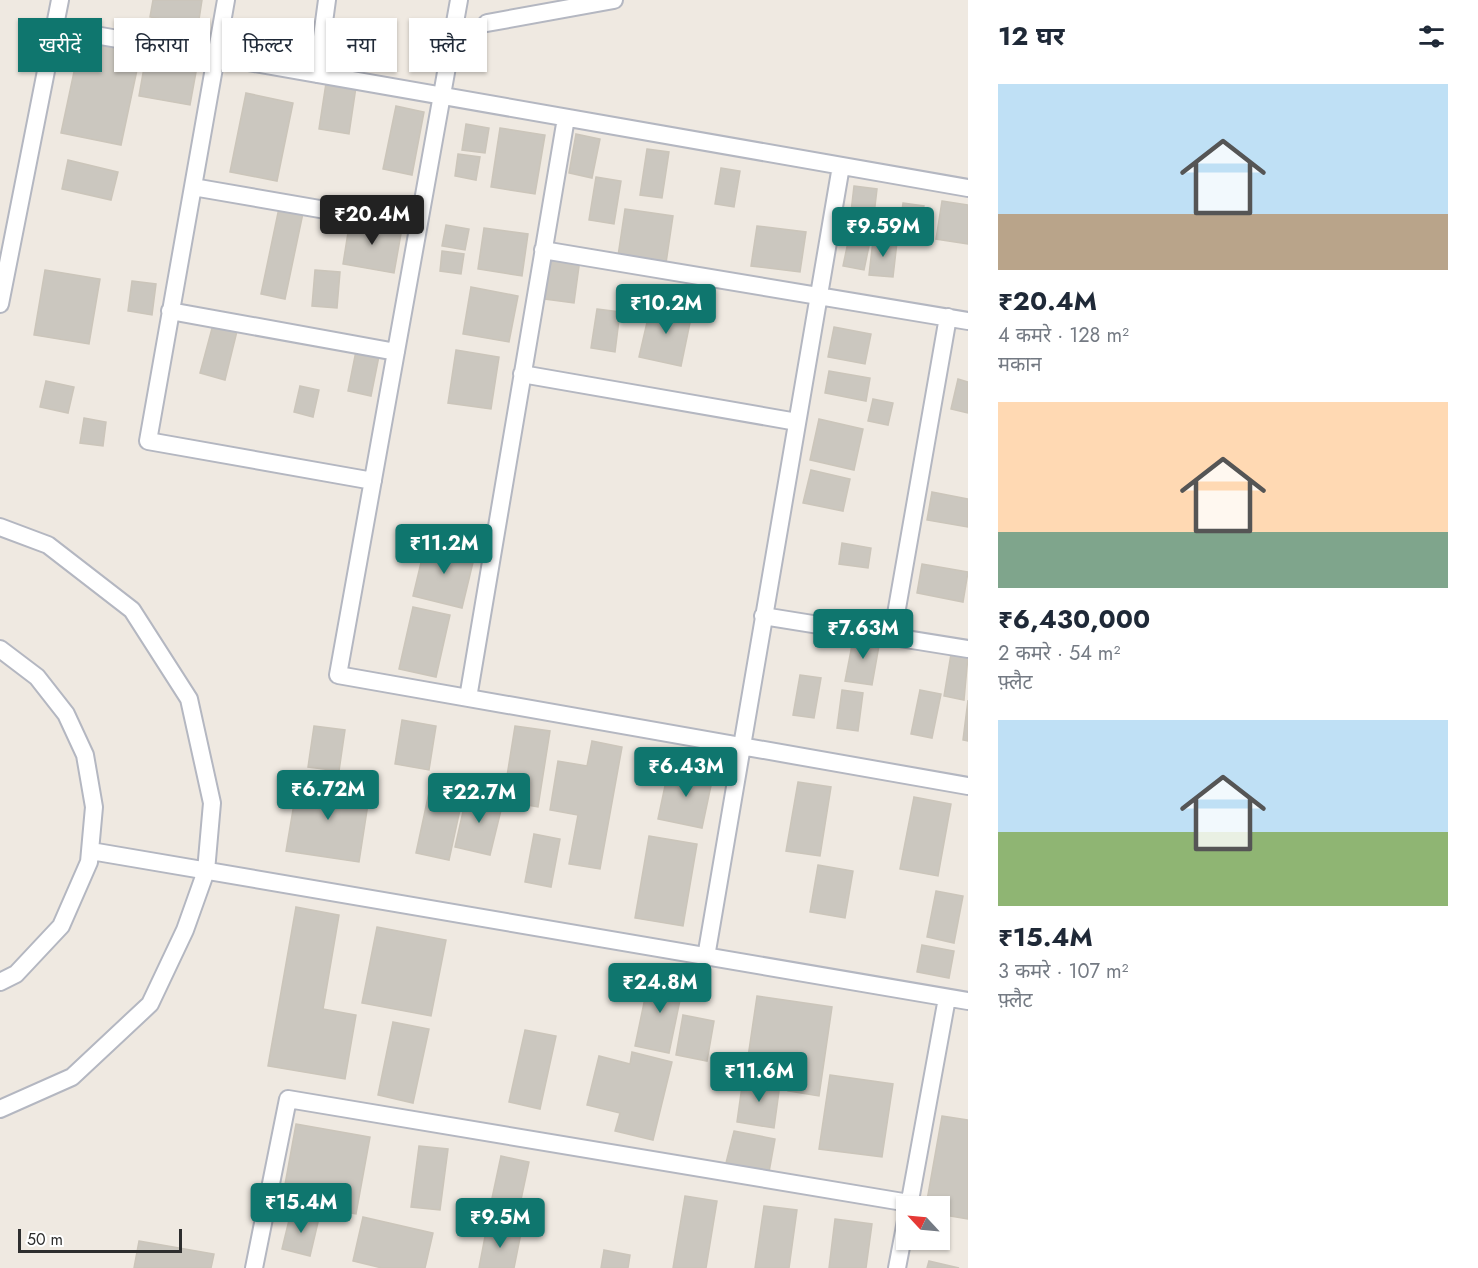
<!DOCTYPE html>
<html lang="hi">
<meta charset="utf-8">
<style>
:root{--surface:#fff;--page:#f2f2f3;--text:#1f2937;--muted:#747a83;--accent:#0f766e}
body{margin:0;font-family:Jost,"Noto Sans Devanagari",sans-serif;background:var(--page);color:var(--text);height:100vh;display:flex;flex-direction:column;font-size:22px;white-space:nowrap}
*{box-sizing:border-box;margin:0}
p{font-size:20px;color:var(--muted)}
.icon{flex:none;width:33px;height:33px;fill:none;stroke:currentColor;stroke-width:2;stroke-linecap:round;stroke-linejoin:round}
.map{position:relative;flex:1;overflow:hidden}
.details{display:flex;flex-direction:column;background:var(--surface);width:510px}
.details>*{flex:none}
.banner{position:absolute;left:18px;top:18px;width:570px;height:54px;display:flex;gap:12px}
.needle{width:39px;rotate:296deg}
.buttons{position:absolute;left:896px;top:1196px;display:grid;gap:12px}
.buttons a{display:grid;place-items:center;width:54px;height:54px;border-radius:0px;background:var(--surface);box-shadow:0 2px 4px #0004;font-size:30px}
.scale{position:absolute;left:18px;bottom:15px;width:164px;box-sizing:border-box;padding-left:6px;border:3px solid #2e2e2e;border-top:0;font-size:16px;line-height:21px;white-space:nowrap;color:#2e2e2e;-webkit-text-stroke:4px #fff;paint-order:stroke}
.price{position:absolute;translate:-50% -51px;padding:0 14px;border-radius:6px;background:var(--accent);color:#fff;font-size:20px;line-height:39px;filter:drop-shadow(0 2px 3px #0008)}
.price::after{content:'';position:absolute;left:50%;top:36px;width:18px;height:14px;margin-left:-9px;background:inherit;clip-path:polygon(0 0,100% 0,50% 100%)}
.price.on{background:#222;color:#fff}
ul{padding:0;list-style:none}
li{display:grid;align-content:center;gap:12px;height:318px;padding:0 30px}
li span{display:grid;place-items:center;height:186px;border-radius:0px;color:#555}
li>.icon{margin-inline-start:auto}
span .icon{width:108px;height:108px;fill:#fffc;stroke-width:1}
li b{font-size:26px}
h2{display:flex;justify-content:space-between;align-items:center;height:72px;padding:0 30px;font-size:26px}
.pill{padding:0 21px;border-radius:0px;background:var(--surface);box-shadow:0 2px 4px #0004;font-size:21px;line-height:54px}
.pill.on{background:var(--accent);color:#fff}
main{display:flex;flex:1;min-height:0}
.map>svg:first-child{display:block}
.building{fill:#cbc7bf;stroke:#cbc5ba;stroke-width:1.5}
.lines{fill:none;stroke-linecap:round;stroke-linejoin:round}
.minor-casing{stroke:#b4b7c1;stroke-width:20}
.minor{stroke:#fff;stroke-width:16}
</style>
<main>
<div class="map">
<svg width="968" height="1268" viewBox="0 0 968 1268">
<rect width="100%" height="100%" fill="#efe9e1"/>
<!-- building -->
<path class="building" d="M153 0H202L198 26 150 17Z
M81 39 141 51 121 145 61 133Z
M145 62 196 72 190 105 139 96Z
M326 83 356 87 349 134 319 129Z
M246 93 293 103 277 181 230 172Z
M396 106 424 112 412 175 383 169Z
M466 124 489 128 485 153 462 150Z
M500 128 545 135 535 194 491 187Z
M576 134 600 139 592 178 569 173Z
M647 149 669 152 662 198 640 195Z
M458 154 480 157 476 180 455 176Z
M68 160 118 172 111 200 62 189Z
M721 168 740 171 734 207 715 204Z
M596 177 621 181 614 224 589 220Z
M854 186 877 189 872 232 849 229Z
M942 201 968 205V244L936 239Z
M903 203 924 206 918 243 898 241Z
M279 208 303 213 285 299 261 294Z
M625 209 673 216 666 263 618 256Z
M350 220 402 228 394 273 343 264Z
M446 225 469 229 465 250 442 246Z
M757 226 806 232 800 272 751 266Z
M484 228 528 234 522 276 478 269Z
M873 240 897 242 893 277 869 275Z
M848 242 869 246 864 270 843 266Z
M442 251 464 254 461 274 440 271Z
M551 255 580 259 574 303 545 299Z
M45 270 100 279 89 344 34 335Z
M315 270 340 272 337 308 312 306Z
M132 281 156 284 152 315 128 311Z
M471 287 518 296 509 342 463 334Z
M651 305 692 313 681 366 639 357Z
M597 309 620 312 615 352 591 348Z
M214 321 238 327 225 380 200 373Z
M834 327 871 334 865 364 828 357Z
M357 346 380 351 371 396 348 391Z
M456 350 499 357 491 409 448 403Z
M829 371 870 378 866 401 825 393Z
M958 379 968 382V413L951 409Z
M46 381 74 387 68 413 40 407Z
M300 386 319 390 313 417 294 412Z
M873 399 893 403 888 425 868 421Z
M84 418 106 422 103 446 80 443Z
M819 419 863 429 854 470 810 460Z
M811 470 850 479 843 511 803 503Z
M932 492 968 499V527L927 520Z
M426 542 475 554 462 608 413 596Z
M842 543 871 548 868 568 839 564Z
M922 564 968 572 963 602 917 593Z
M413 607 450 615 436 677 399 669Z
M854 635 880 640 872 685 845 681Z
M951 654 968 656 964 700 944 696Z
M800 675 821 678 814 718 793 715Z
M842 690 863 693 858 731 837 728Z
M920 690 941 694 932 738 911 734Z
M968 700V741L963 740Z
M402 720 436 726 429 770 395 764Z
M314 726 345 730 339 771 308 767Z
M515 726 550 731 538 807 503 801Z
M592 741 622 747 600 869 569 864 578 815 550 810 558 761 587 766Z
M669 767 713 776 702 828 658 819Z
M433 774 466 782 449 860 416 853Z
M298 780 370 791 359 862 286 851Z
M798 782 831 787 820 856 786 851Z
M467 794 503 802 490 855 455 847Z
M914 797 951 804 938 876 900 869Z
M534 834 560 839 551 887 525 882Z
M649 836 697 844 683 926 635 918Z
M818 865 853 871 845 918 810 912Z
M936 891 963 896 954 943 927 937Z
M296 907 339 915 323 1009 356 1015 345 1079 268 1066Z
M377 927 446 940 431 1016 362 1003Z
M922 945 954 951 949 978 917 972Z
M650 974 684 981 669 1053 635 1046Z
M757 996 832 1007 819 1096 788 1091 791 1071 747 1064Z
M683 1015 714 1021 707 1061 676 1055Z
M393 1022 429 1029 413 1103 378 1095Z
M525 1030 556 1036 540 1109 509 1102Z
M632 1052 672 1062 653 1140 615 1131 620 1113 587 1105 599 1056 630 1064Z
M830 1075 893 1084 882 1157 819 1149Z
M743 1079 780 1084 774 1128 737 1122Z
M942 1116 968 1120V1219L939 1214V1206H926Z
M296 1124 370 1137 356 1214 282 1201Z
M734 1131 775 1139 769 1172 726 1163Z
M419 1146 448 1149 440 1210 411 1207Z
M501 1156 529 1162 516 1223 488 1217Z
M685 1196 717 1201 706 1268H673Z
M764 1206 797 1210 789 1268H755Z
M291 1212 319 1218 310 1256 282 1249Z
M363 1217 433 1233 425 1268H382L353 1261Z
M835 1219 872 1224 866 1268H829Z
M487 1226 521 1233 514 1268H479Z
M139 1241 214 1254 211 1268H134Z
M604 1250 630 1255 628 1268H601Z
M929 1261 959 1268H927Z"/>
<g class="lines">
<!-- minor casing -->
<g class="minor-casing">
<path id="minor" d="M226 0 148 441 373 481
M459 0 338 675 968 786
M487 23 614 0
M55 28 968 188
M317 74 327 0
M193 187 418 226
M543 250 968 321
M0 304 60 0
M170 311 396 352
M522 374 797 422
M0 527 48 545 132 610 189 699 212 803 206 871 185 930 150 1004 72 1077 0 1109
M763 616 968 649
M892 637 948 317
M0 649 37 677 66 714 85 755 94 807 89 862 61 926 16 974 0 982
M468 698 566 118
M91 851 968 1001
M706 957 841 166
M909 1206 947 998
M254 1268 288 1099 909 1203
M897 1268 906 1221"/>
</g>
<!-- minor -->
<use href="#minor" class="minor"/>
</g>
</svg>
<div class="buttons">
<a><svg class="needle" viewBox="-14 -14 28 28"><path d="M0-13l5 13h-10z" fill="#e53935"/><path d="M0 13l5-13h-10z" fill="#747a83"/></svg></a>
</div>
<div class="scale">50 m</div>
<b class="price on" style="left:372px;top:246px">₹20.4M</b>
<b class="price" style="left:883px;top:258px">₹9.59M</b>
<b class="price" style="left:666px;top:335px">₹10.2M</b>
<b class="price" style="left:444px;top:575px">₹11.2M</b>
<b class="price" style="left:863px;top:660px">₹7.63M</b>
<b class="price" style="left:686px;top:798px">₹6.43M</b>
<b class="price" style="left:328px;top:821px">₹6.72M</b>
<b class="price" style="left:479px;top:824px">₹22.7M</b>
<b class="price" style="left:660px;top:1014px">₹24.8M</b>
<b class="price" style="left:759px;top:1103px">₹11.6M</b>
<b class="price" style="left:301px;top:1234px">₹15.4M</b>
<b class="price" style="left:500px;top:1249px">₹9.5M</b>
<div class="banner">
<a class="pill on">खरीदें</a>
<a class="pill">किराया</a>
<a class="pill">फ़िल्टर</a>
<a class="pill">नया</a>
<a class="pill">फ़्लैट</a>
</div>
</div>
<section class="details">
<h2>12 घर<svg class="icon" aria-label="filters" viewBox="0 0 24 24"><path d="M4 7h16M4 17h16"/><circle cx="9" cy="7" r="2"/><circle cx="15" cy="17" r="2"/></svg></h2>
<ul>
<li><span style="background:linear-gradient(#bfe0f5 70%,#b9a48a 0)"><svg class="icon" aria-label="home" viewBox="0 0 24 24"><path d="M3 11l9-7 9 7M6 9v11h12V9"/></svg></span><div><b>₹20.4M</b><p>4 कमरे · 128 m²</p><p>मकान</p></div></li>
<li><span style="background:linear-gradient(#ffd9b3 70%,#7fa58c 0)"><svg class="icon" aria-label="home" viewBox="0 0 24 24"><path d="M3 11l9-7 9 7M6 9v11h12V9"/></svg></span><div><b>₹6,430,000</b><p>2 कमरे · 54 m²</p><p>फ़्लैट</p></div></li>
<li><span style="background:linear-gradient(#bfe0f5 60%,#8fb573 0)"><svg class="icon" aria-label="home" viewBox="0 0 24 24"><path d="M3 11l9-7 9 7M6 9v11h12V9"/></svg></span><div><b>₹15.4M</b><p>3 कमरे · 107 m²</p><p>फ़्लैट</p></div></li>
</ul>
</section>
</main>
